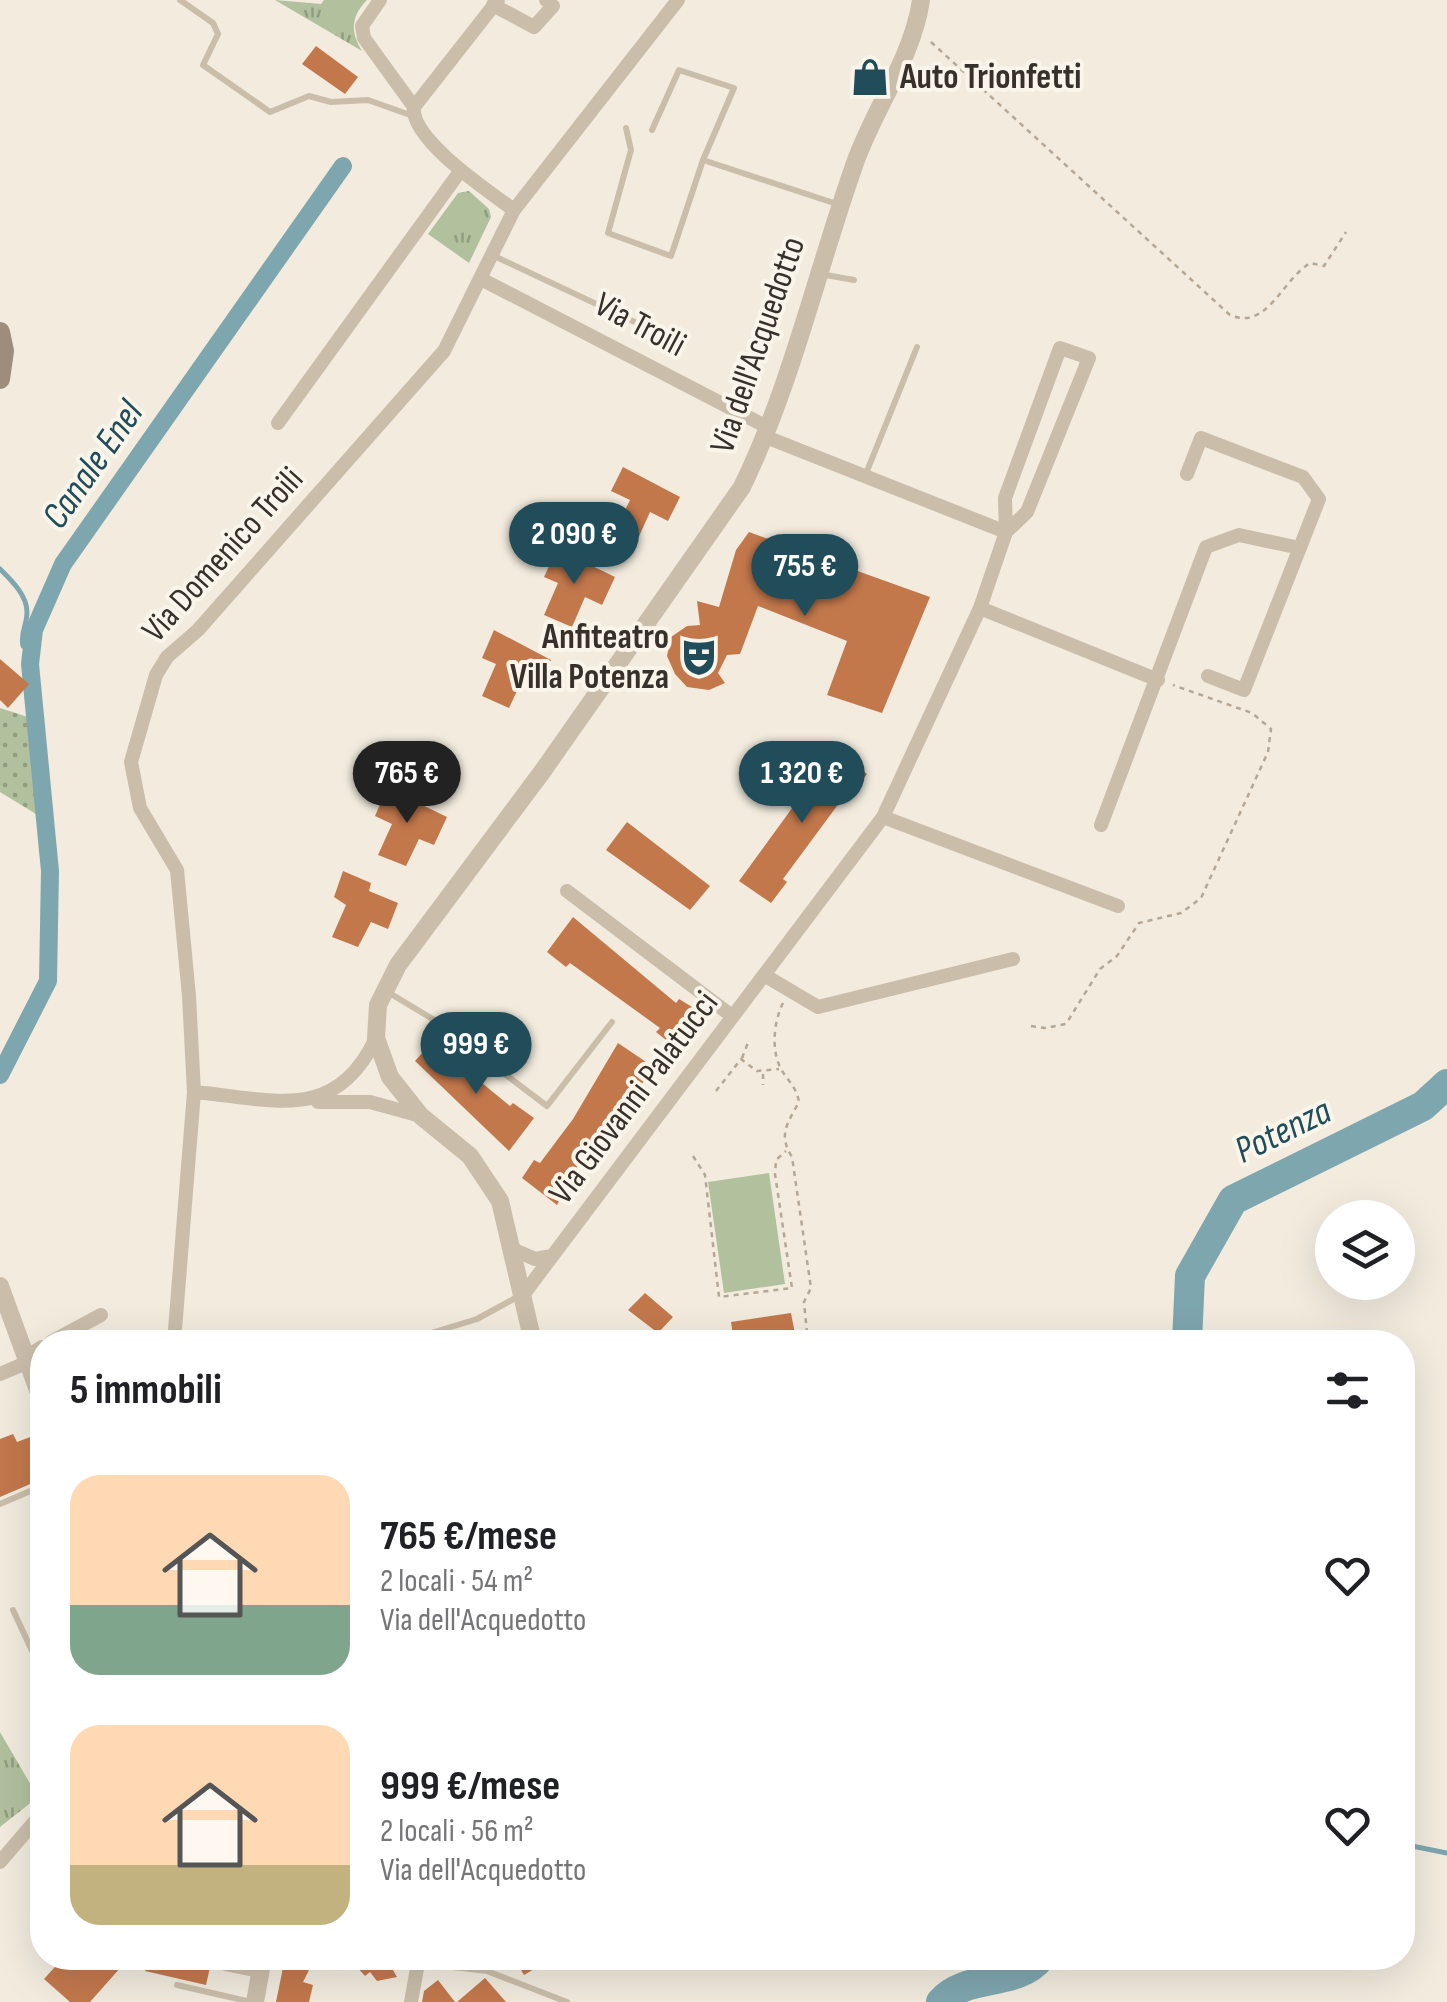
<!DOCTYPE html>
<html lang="it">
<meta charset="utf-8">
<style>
:root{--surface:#fff;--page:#f6f6f6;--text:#202124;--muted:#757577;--accent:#204d59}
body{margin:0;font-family:"Sofia Sans Condensed",sans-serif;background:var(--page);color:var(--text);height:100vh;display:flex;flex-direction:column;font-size:38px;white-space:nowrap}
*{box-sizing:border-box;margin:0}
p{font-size:32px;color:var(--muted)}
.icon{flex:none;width:55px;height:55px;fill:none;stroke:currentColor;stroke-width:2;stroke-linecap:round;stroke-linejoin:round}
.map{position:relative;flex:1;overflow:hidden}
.details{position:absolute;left:30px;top:1330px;width:1385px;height:640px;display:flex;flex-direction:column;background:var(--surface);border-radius:40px;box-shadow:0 10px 40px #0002}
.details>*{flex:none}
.fabs{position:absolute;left:1315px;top:1200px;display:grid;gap:20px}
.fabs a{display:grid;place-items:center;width:100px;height:100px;border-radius:50%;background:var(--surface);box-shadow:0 10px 40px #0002;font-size:50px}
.price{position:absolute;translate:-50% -85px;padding:0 22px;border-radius:35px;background:var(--accent);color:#fff;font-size:32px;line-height:65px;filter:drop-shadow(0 2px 5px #0008)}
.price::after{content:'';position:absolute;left:50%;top:60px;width:30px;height:22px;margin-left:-15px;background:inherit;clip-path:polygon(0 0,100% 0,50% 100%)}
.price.selected{background:#222;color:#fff}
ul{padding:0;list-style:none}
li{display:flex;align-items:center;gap:30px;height:250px;padding:0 40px}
li span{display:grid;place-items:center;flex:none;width:280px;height:200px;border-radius:30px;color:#555}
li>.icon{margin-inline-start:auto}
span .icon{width:120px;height:120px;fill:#fffc;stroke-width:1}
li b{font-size:42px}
h2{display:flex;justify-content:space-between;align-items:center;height:120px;padding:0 40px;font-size:42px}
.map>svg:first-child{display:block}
.grass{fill:url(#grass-tufts)}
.park{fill:url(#park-dots)}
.garden{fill:#b1c19e}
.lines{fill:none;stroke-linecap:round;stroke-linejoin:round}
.stream{stroke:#7ea6af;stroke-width:5}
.canal{stroke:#7ea6af;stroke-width:18}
.river{stroke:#7ea6af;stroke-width:30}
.building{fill:#c3784c}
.path{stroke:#b6a794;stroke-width:2.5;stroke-dasharray:5 5;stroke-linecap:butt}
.service{stroke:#cabdaa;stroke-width:6}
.minor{stroke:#cabdaa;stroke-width:14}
.tertiary{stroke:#cabdaa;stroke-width:18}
.secondary{stroke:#9e8d7c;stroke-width:20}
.labels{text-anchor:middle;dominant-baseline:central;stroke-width:8;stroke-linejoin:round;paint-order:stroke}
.poi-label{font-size:35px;font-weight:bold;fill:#38302a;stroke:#faf5eb;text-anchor:start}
.street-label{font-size:35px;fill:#38302a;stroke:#faf5eb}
.water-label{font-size:38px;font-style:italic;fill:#204d59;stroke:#faf5eb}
</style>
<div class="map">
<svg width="1447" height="2002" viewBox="0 0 1447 2002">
<defs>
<pattern id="grass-tufts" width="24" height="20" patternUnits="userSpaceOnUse" patternTransform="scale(2.5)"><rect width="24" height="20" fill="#b1c19e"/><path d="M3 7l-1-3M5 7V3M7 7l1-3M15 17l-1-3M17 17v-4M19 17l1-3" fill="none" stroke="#919d81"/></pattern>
<pattern id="park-dots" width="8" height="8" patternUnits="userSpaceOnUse" patternTransform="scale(2.5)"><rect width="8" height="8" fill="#b1c19e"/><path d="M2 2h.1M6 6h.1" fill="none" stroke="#919d81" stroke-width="1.8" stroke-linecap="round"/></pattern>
</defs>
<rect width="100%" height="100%" fill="#f2ebde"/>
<!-- grass -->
<path class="grass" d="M275 0 321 4 324 0H367C351 16 350 32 362 51Z
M469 191 489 209 491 217 469 263 428 234 458 193Z
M0 1732 38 1797 0 1827Z"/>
<!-- park -->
<path class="park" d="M0 708 31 718 36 814 0 792Z"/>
<!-- garden -->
<path class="garden" d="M769 1173 785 1284 724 1293 708 1182Z"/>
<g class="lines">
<!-- stream -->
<path class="stream" d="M0 569C11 580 27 595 27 612 27 626 20 632 23 646L31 652
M1402 1844 1447 1853"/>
<!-- canal -->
<path class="canal" d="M0 1075 48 981 50 871 30 664 34 630 63 564 343 166"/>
<!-- river -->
<path class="river" d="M1187 1342 1190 1276 1233 1200 1423 1106 1447 1084
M941 2002C966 1973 1017 1987 1040 1958"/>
</g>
<!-- building -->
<path class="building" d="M316 46 358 77 345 94 302 64Z
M623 467 680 497 668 521 650 512 636 543 614 532 630 500 611 491Z
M749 532 930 597 882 713 827 695 847 641 758 606 740 654 727 655 718 673 725 683 709 690 687 687 675 674 667 656 671 637 687 626 700 625 697 601 719 607 736 550Z
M557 549 615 577 602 605 585 597 572 627 544 615 558 583 544 577Z
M494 630 551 660 540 686 523 678 509 708 482 696 496 664 482 658Z
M0 659 29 684 8 708 0 700Z
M833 749 867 774 853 793 848 791 783 879 787 882 771 903 739 881 814 778 819 782Z
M387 788 447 817 434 845 419 839 406 866 378 855 392 824 375 816Z
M627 822 710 886 690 910 606 850Z
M343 871 371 883 369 891 398 903 388 929 371 922 358 947 332 937 346 905 334 897Z
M573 917 676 1003 679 999 702 1013 676 1048 656 1032 660 1028 570 963 566 967 547 952Z
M432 1042 510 1106 513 1103 534 1118 509 1151 415 1061Z
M618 1043 655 1068 584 1154 557 1205 522 1178 534 1160 540 1163 573 1119Z
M645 1293 673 1317 658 1333 628 1310Z
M791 1313 795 1334 734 1342 731 1322Z
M13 1434 17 1442 33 1436 42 1461V1479L0 1497V1439Z
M63 1958H129L90 2002H70L44 1979Z
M150 1958H188L211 1963 206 1985 145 1971Z
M285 1958H303L310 1968 303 1982 313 1985 309 2002H276Z
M349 1958H386L397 1977 377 1981 370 1972 365 1976Z
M514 1958H553L524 1975Z
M485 1978 506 2002H457Z
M438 1980 455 2002H422L424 1991Z"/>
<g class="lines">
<!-- path -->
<path class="path" d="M931 42 1230 315C1267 331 1282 280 1310 263L1324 266 1346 232
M783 1003C774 1021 771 1048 780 1067 787 1081 796 1085 799 1102 787 1124 778 1135 792 1157L811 1288 804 1302 808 1342
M1031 1026 1045 1028 1066 1024 1100 969 1117 956 1139 923 1181 913 1201 898 1268 752 1271 729 1252 713 1173 685
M742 1058 749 1040
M763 1074V1085
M716 1091 741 1059 757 1071 779 1069
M693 1156 705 1175 719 1297 792 1288 775 1174 776 1160 786 1151"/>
<!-- service -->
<path class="service" d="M180 0 213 23 218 34 203 65 270 112 309 96 331 102 368 100 413 116
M626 128 631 150 608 233 671 256 703 160 840 205
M652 130 679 70 734 88 703 160
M492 255 673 340
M820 274 854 280
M865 476 917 347
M386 991 431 1018 547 1106 612 1022
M402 1342 477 1319 521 1295
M0 1504 42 1486
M13 1610 40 1668
M218 1958 225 1968 255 1974
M419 1963 487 1971 567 2002
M177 1985 251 2002"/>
<!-- minor -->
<path class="minor" d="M380 0 362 26 364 38 414 107
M498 0 414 107C410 139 488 191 514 210
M493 5 534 27 553 6 546 0
M481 279 769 428
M1060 348 1089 358 1027 512 1006 532 1005 498Z
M278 423 461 170
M1187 474 1201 438 1303 477 1319 499 1244 690 1208 676
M980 608 1158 680
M883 817 1118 906
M1101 825 1206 547 1239 535 1300 548
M567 891 732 1016
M764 975 818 1007 1013 959
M194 1092C273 1099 335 1124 376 1038
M318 1102H370L421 1116
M512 1249 535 1259 552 1256
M523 1295 883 817 980 608 1006 532 766 437
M51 1342 101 1315
M174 1342 194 1092 189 996 177 870 140 808 131 762 156 675 167 657 198 630 444 351 514 210 678 0
M26 1357 42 1347
M0 1374 28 1362
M41 1669 42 1671
M0 1862 42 1813
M411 2002 418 1963 414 1958"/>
<!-- tertiary -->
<path class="tertiary" d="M0 1286 42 1401
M533 1342 500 1201 470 1156 421 1116 390 1077 376 1038 378 1005 398 965 542 772 742 487C792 384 817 270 855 163 874 109 913 57 921 0
M255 2002 263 1958"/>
<!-- secondary -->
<path class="secondary" d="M0 332 4 351 0 379"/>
</g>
<!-- icons -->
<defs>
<g id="shop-bare" transform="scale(3)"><path d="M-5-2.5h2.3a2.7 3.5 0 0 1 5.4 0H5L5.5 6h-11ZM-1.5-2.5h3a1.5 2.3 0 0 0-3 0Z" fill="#204d59" stroke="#faf5eb" stroke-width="2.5" paint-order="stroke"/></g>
<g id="theatre-bare" transform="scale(3)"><path d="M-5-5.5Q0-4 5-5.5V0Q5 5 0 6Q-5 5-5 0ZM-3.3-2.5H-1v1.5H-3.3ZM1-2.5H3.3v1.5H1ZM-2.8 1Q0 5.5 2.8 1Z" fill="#204d59" stroke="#faf5eb" stroke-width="2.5" paint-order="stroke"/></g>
</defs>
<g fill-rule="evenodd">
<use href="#shop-bare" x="870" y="77"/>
<use href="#theatre-bare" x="699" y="657"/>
</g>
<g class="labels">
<!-- poi labels -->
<g class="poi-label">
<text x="900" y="77">Auto Trionfetti</text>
<text x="669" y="637" text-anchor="end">Anfiteatro<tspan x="669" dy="40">Villa Potenza</tspan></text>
</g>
<!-- street labels -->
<g class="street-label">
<text transform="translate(640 325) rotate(28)">Via Troili</text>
<text transform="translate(758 345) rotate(-71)">Via dell'Acquedotto</text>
<text transform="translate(223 555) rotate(-48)">Via Domenico Troili</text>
<text transform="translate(634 1098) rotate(-53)">Via Giovanni Palatucci</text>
</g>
<!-- water labels -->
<g class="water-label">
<text transform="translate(93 465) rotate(-55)">Canale Enel</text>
<text transform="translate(1283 1131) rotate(-26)">Potenza</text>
</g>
</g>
</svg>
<div class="fabs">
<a><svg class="icon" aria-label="layers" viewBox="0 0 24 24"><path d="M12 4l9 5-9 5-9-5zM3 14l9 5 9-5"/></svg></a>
</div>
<b class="price" style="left:574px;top:587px">2 090 €</b>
<b class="price" style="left:805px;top:619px">755 €</b>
<b class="price selected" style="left:407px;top:826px">765 €</b>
<b class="price" style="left:802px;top:826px">1 320 €</b>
<b class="price" style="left:476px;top:1097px">999 €</b>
<section class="details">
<h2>5 immobili<svg class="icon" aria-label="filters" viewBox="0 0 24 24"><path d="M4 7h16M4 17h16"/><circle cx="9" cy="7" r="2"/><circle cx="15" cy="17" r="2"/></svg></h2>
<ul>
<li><span style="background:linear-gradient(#ffd9b3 65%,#7fa58c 0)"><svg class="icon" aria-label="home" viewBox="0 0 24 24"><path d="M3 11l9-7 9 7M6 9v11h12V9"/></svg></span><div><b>765 €/mese</b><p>2 locali · 54 m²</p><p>Via dell'Acquedotto</p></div><svg class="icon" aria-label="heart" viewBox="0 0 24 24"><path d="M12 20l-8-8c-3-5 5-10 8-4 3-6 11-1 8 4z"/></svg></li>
<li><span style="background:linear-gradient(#ffd9b3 70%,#c2b280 0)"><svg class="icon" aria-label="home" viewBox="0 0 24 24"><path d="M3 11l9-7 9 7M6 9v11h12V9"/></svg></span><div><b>999 €/mese</b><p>2 locali · 56 m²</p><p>Via dell'Acquedotto</p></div><svg class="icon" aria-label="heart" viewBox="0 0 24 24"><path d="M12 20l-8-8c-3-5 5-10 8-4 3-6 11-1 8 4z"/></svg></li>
</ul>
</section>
</div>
